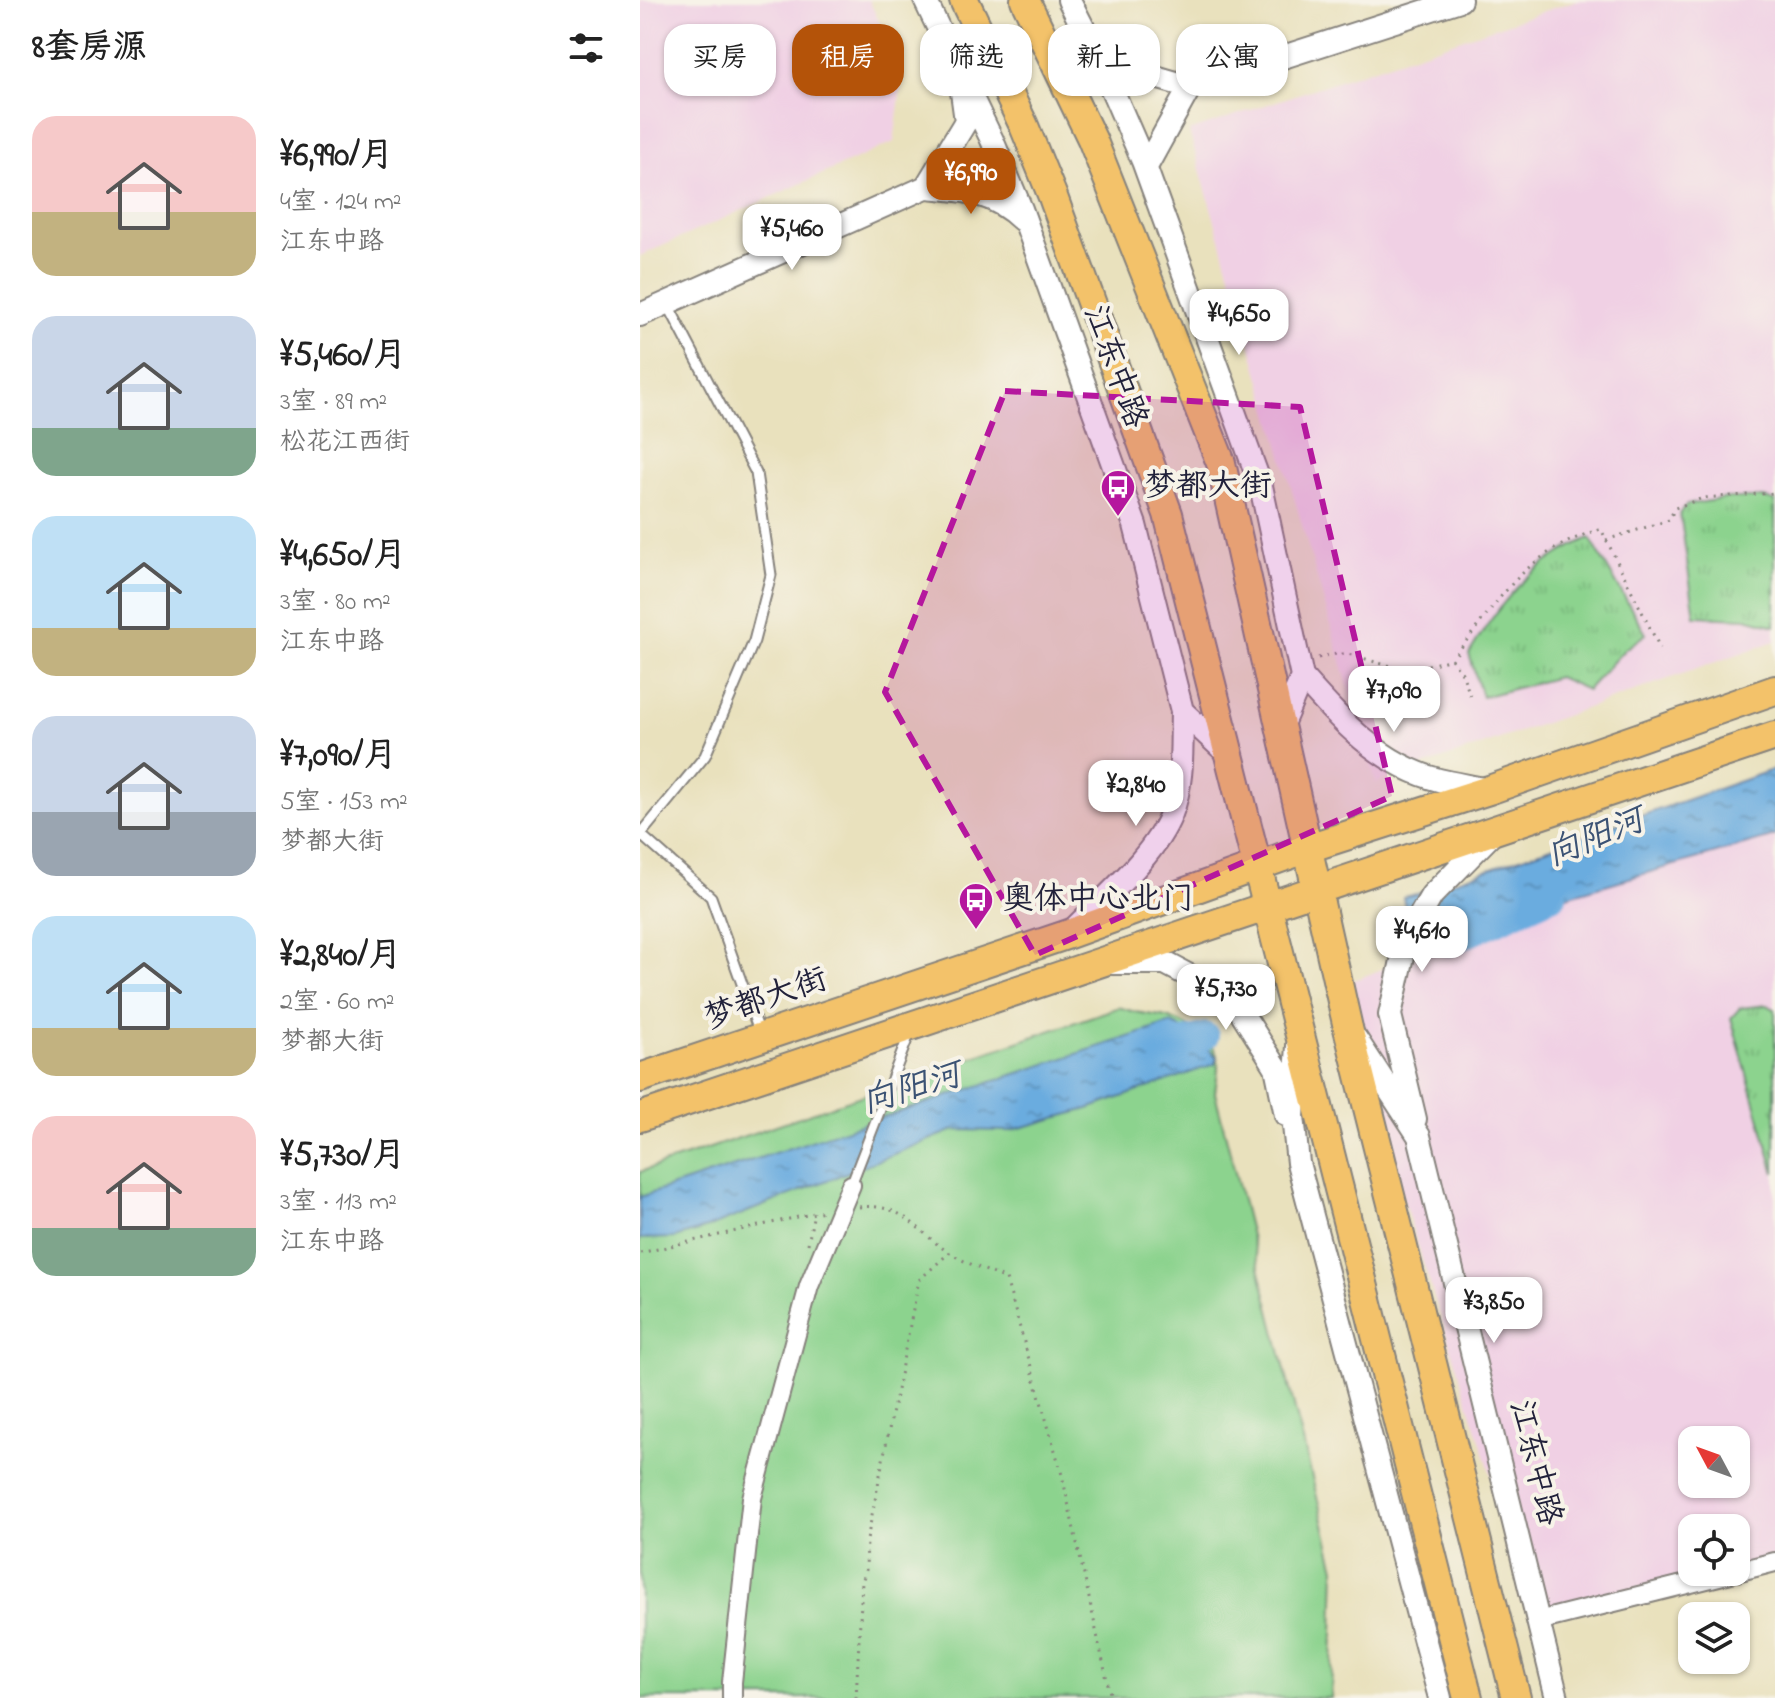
<!DOCTYPE html>
<html lang="zh">
<meta charset="utf-8">
<style>
:root{--surface:#fff;--page:#f6f6f6;--text:#222;--muted:#767676;--accent:#b45309}
body{margin:0;font-family:"Indie Flower","LXGW WenKai TC",sans-serif;background:var(--page);color:var(--text);height:100vh;display:flex;flex-direction:column;font-size:30px;white-space:nowrap}
*{box-sizing:border-box;margin:0}
p{font-size:26px;color:var(--muted)}
.icon{flex:none;width:44px;height:44px;fill:none;stroke:currentColor;stroke-width:2;stroke-linecap:round;stroke-linejoin:round}
.map{position:relative;flex:1;overflow:hidden}
.drawer{display:flex;flex-direction:column;background:var(--surface);width:640px}
.drawer>*{flex:none}
.banner{position:absolute;left:24px;top:24px;width:760px;height:72px;display:flex;gap:16px}
.needle{width:52px;rotate:311deg}
.fabs{position:absolute;left:1038px;top:1426px;display:grid;gap:16px}
.fabs a{display:grid;place-items:center;width:72px;height:72px;border-radius:16px;background:var(--surface);box-shadow:0 2px 6px #0004;font-size:40px}
.price{position:absolute;translate:-50% -68px;padding:0 18px;border-radius:16px;background:#fff;color:#222;font-size:26px;line-height:52px;filter:drop-shadow(0 2px 4px #0008)}
.price::after{content:'';position:absolute;left:50%;top:48px;width:24px;height:18px;margin-left:-12px;background:inherit;clip-path:polygon(0 0,100% 0,50% 100%)}
.price.active{background:var(--accent);color:#fff}
ul{padding:0;list-style:none}
li{display:flex;align-items:center;gap:24px;height:200px;padding:0 32px}
li span{display:grid;place-items:center;flex:none;width:224px;height:160px;border-radius:24px;color:#555}
li>.icon{margin-inline-start:auto}
span .icon{width:96px;height:96px;fill:#fffc;stroke-width:1}
li b{font-size:34px}
h2{display:flex;justify-content:space-between;align-items:center;height:96px;padding:0 32px;font-size:34px}
.pill{padding:0 28px;border-radius:24px;background:var(--surface);box-shadow:0 2px 6px #0004;font-size:28px;line-height:72px}
.pill.active{background:var(--accent);color:#fff}
main{display:flex;flex:1;min-height:0}
.map>svg:first-child{display:block}
.built{fill:#f0d0e4;fill-rule:evenodd}
.grass{fill:url(#grass-tufts);stroke:#577a64;stroke-width:2}
.park{fill:#8cd38e;stroke:#577a64;stroke-width:2}
.water{fill:url(#water-ripples);stroke:#46678d;stroke-width:2}
.lines{fill:none;stroke-linecap:round;stroke-linejoin:round}
.river{stroke:#6aacdf;stroke-width:28}
.service-casing{stroke:#86827c;stroke-width:13}
.minor-casing{stroke:#86827c;stroke-width:22}
.tertiary-casing{stroke:#86827c;stroke-width:26}
.primary-casing{stroke:#86827c;stroke-width:32}
.path{stroke:#86827c;stroke-width:3;stroke-dasharray:2 6;stroke-linecap:butt}
.service{stroke:#fff;stroke-width:9}
.minor{stroke:#fff;stroke-width:18}
.tertiary{stroke:#fff;stroke-width:22}
.primary{stroke:#f3c26a;stroke-width:28}
.marked{fill:#b5179e;fill-opacity:0.2;stroke:#b5179e;stroke-width:6;stroke-dasharray:16 10;stroke-linejoin:round}
.labels{text-anchor:middle;dominant-baseline:central;stroke-width:8;stroke-linejoin:round;paint-order:stroke}
.street-label{font-size:32px;fill:#22223b;stroke:#f7f3e8}
.poi-label{font-size:32px;fill:#22223b;stroke:#f7f3e8;text-anchor:start}
.water-label{font-size:34px;font-style:italic;fill:#3b5274;stroke:#f7f3e8}
</style>
<main>
<section class="drawer">
<h2>8套房源<svg class="icon" aria-label="filters" viewBox="0 0 24 24"><path d="M4 7h16M4 17h16"/><circle cx="9" cy="7" r="2"/><circle cx="15" cy="17" r="2"/></svg></h2>
<ul>
<li><span style="background:linear-gradient(#f6c9c9 60%,#c2b280 0)"><svg class="icon" aria-label="home" viewBox="0 0 24 24"><path d="M3 11l9-7 9 7M6 9v11h12V9"/></svg></span><div><b>¥6,990/月</b><p>4室 · 124 m²</p><p>江东中路</p></div></li>
<li><span style="background:linear-gradient(#c9d6e8 70%,#7fa58c 0)"><svg class="icon" aria-label="home" viewBox="0 0 24 24"><path d="M3 11l9-7 9 7M6 9v11h12V9"/></svg></span><div><b>¥5,460/月</b><p>3室 · 89 m²</p><p>松花江西街</p></div></li>
<li><span style="background:linear-gradient(#bfe0f5 70%,#c2b280 0)"><svg class="icon" aria-label="home" viewBox="0 0 24 24"><path d="M3 11l9-7 9 7M6 9v11h12V9"/></svg></span><div><b>¥4,650/月</b><p>3室 · 80 m²</p><p>江东中路</p></div></li>
<li><span style="background:linear-gradient(#c9d6e8 60%,#9aa5b1 0)"><svg class="icon" aria-label="home" viewBox="0 0 24 24"><path d="M3 11l9-7 9 7M6 9v11h12V9"/></svg></span><div><b>¥7,090/月</b><p>5室 · 153 m²</p><p>梦都大街</p></div></li>
<li><span style="background:linear-gradient(#bfe0f5 70%,#c2b280 0)"><svg class="icon" aria-label="home" viewBox="0 0 24 24"><path d="M3 11l9-7 9 7M6 9v11h12V9"/></svg></span><div><b>¥2,840/月</b><p>2室 · 60 m²</p><p>梦都大街</p></div></li>
<li><span style="background:linear-gradient(#f6c9c9 70%,#7fa58c 0)"><svg class="icon" aria-label="home" viewBox="0 0 24 24"><path d="M3 11l9-7 9 7M6 9v11h12V9"/></svg></span><div><b>¥5,730/月</b><p>3室 · 113 m²</p><p>江东中路</p></div></li>
</ul>
</section>
<div class="map">
<svg width="1135" height="1698" viewBox="0 0 1135 1698">
<defs>
<pattern id="grass-tufts" width="24" height="20" patternUnits="userSpaceOnUse" patternTransform="scale(2)"><rect width="24" height="20" fill="#8cd38e"/><path d="M3 7l-1-3M5 7V3M7 7l1-3M15 17l-1-3M17 17v-4M19 17l1-3" fill="none" stroke="#78b57b"/></pattern>
<pattern id="water-ripples" width="26" height="14" patternUnits="userSpaceOnUse" patternTransform="scale(2)"><rect width="26" height="14" fill="#6aacdf"/><path d="M2 4q2-2 4 0t4 0M15 11q2-2 4 0t4 0" fill="none" stroke="#578cb6"/></pattern>
</defs>
<rect width="100%" height="100%" fill="#f7f3e8"/>
<filter id="ink" filterUnits="userSpaceOnUse"><feTurbulence type="fractalNoise" baseFrequency=".0125" numOctaves="2"/><feDisplacementMap in="SourceGraphic" scale="16" xChannelSelector="R" yChannelSelector="G"/><feConvolveMatrix kernelMatrix="1 2 1 2 8 2 1 2 1" color-interpolation-filters="sRGB"/></filter>
<filter id="wash" filterUnits="userSpaceOnUse"><feTurbulence type="fractalNoise" baseFrequency=".006" numOctaves="4" result="noise"/><feDisplacementMap in="SourceGraphic" scale="32" xChannelSelector="R" yChannelSelector="G"/><feGaussianBlur stdDeviation="1.8" result="paint"/><feColorMatrix in="noise" values="0 0 0 0 0 0 0 0 0 0 0 0 0 0 0 0 0 1.4 0 .05"/><feComposite in="paint" operator="in"/></filter>
<g filter="url(#wash)">
<rect width="100%" height="100%" fill="#e9e1bd"/>
<!-- built -->
<path class="built" d="M0 0H229L263 72 254 142 0 256Z
M937 0H1135V641L736 783 549 131Z
M1135 813V1562L1096 1572V1528H1052V1572H1095L898 1621 708 1028 700 986 809 942 978 865ZM1052 1440H1096V1484H1052Z"/>
<!-- grass -->
<path class="grass" d="M1088 498H1124L1135 501V626L1106 618 1055 616 1040 513 1046 505Z
M950 538 1006 634 985 649 947 690 918 677 842 697 829 654C861 600 891 563 950 538Z
M1127 1005 1135 1009V1173L1091 1018 1100 1008Z"/>
<!-- park -->
<path class="park" d="M479 1007C497 1014 504 1013 522 1016 541 1020 577 1039 578 1061 579 1071 576 1083 575 1093L695 1568 691 1698H0V1172Z"/>
<!-- water -->
<path class="water" d="M1135 769V836L771 941 763 897 777 894Z
M531 1023C549 1031 563 1044 577 1057L575 1064 448 1109 369 1131 314 1130 67 1228 35 1238 0 1239V1197Z"/>
<g class="lines">
<!-- river -->
<path class="river" d="M809 942 913 895
M520 1049 565 1036"/>
</g>
</g>
<g filter="url(#ink)">
<g class="lines">
<!-- service casing -->
<g class="service-casing">
<path id="service" d="M0 834 71 897 120 1034
M1 834 65 756 114 641 131 575 116 473 27 303
M211 1185 270 1032"/>
</g>
<!-- minor casing -->
<g class="minor-casing">
<path id="minor" d="M1096 1572 1135 1562
M898 1621 1095 1572
M92 1698V1682L112 1498 169 1286 211 1185"/>
</g>
<!-- tertiary casing -->
<g class="tertiary-casing">
<path id="tertiary" d="M285 0 352 140 381 209 495 525 542 711 588 754
M429 0 457 55 503 161 621 486 662 677 640 729
M457 55 474 65 550 87
M550 87 820 0
M506 167 550 87
M286 187 326 121 322 92
M0 315 286 187C325 190 353 192 382 220
M662 677C700 720 740 765 799 780 815 784 831 786 848 790
M432 931C463 899 515 856 531 814 544 782 541 745 542 711
M473 963H525L593 999 636 1067 646 1115
M716 1039 779 1136 917 1698
M658 1046 653 1116 658 1163 800 1698
M775 1119 750 1015 767 938 792 895 855 831"/>
</g>
<!-- primary casing -->
<g class="primary-casing">
<path id="primary" d="M324 0 384 126 413 197 528 514 828 1698
M385 0 452 139 581 463 708 1028 876 1698
M0 1078 429 934 668 848 849 790 1135 690
M0 1117 1135 736"/>
</g>
<!-- path -->
<path class="path" d="M966 540 1029 520 1035 508 1063 498 1135 493
M678 658C713 647 720 661 753 666 774 669 791 665 811 659L822 673 830 695
M811 660C861 600 880 554 961 529L1020 648
M219 1207C265 1202 277 1233 310 1253 327 1264 348 1271 366 1279L422 1475 471 1698
M168 1244 174 1212
M0 1253 184 1211
M216 1698 222 1582 226 1570 227 1540 279 1280 309 1253"/>
<!-- service -->
<use href="#service" class="service"/>
<!-- minor -->
<use href="#minor" class="minor"/>
<!-- tertiary -->
<use href="#tertiary" class="tertiary"/>
<!-- primary -->
<use href="#primary" class="primary"/>
</g>
</g>
<!-- marked area -->
<path class="marked" d="M365 391 660 407 752 796 395 955 245 692Z"/>
<!-- icons -->
<defs>
<g id="bus-pin" transform="scale(1.8)"><path d="M0 17L-7.5 6A9.5 9.5 0 1 1 7.5 6Z" fill="#b5179e" stroke="#f7f3e8"/><path d="M-5-6H5V4H4V6H2V4H-2V6H-4V4H-5ZM-3.5-4V0h7V-4ZM-3.5 1.2v1.5H-2V1.2ZM2 1.2v1.5H3.5V1.2Z" fill="#fff"/></g>
</defs>
<g fill-rule="evenodd">
<use href="#bus-pin" x="478" y="487"/>
<use href="#bus-pin" x="336" y="900"/>
</g>
<g class="labels">
<!-- street labels -->
<g class="street-label">
<text transform="translate(474 367) rotate(70)">江东中路</text>
<text transform="translate(126 1000) rotate(-19)">梦都大街</text>
<text transform="translate(894 1463) rotate(76)">江东中路</text>
</g>
<!-- poi labels -->
<g class="poi-label">
<text x="504" y="487">梦都大街</text>
<text x="362" y="900">奥体中心北门</text>
</g>
<!-- water labels -->
<g class="water-label">
<text transform="translate(956 839) rotate(-22)">向阳河</text>
<text transform="translate(272 1090) rotate(-17)">向阳河</text>
</g>
</g>
</svg>
<div class="fabs">
<a><svg class="needle" viewBox="-14 -14 28 28"><path d="M0-13l5 13h-10z" fill="#e53935"/><path d="M0 13l5-13h-10z" fill="#767676"/></svg></a>
<a><svg class="icon" aria-label="locate" viewBox="0 0 24 24"><circle cx="12" cy="12" r="6"/><path d="M12 2v4M12 18v4M2 12h4M18 12h4"/></svg></a>
<a><svg class="icon" aria-label="layers" viewBox="0 0 24 24"><path d="M12 4l9 5-9 5-9-5zM3 14l9 5 9-5"/></svg></a>
</div>
<b class="price active" style="left:331px;top:216px">¥6,990</b>
<b class="price" style="left:152px;top:272px">¥5,460</b>
<b class="price" style="left:599px;top:357px">¥4,650</b>
<b class="price" style="left:754px;top:734px">¥7,090</b>
<b class="price" style="left:496px;top:828px">¥2,840</b>
<b class="price" style="left:782px;top:974px">¥4,610</b>
<b class="price" style="left:586px;top:1032px">¥5,730</b>
<b class="price" style="left:854px;top:1345px">¥3,850</b>
<div class="banner">
<a class="pill">买房</a>
<a class="pill active">租房</a>
<a class="pill">筛选</a>
<a class="pill">新上</a>
<a class="pill">公寓</a>
</div>
</div>
</main>
